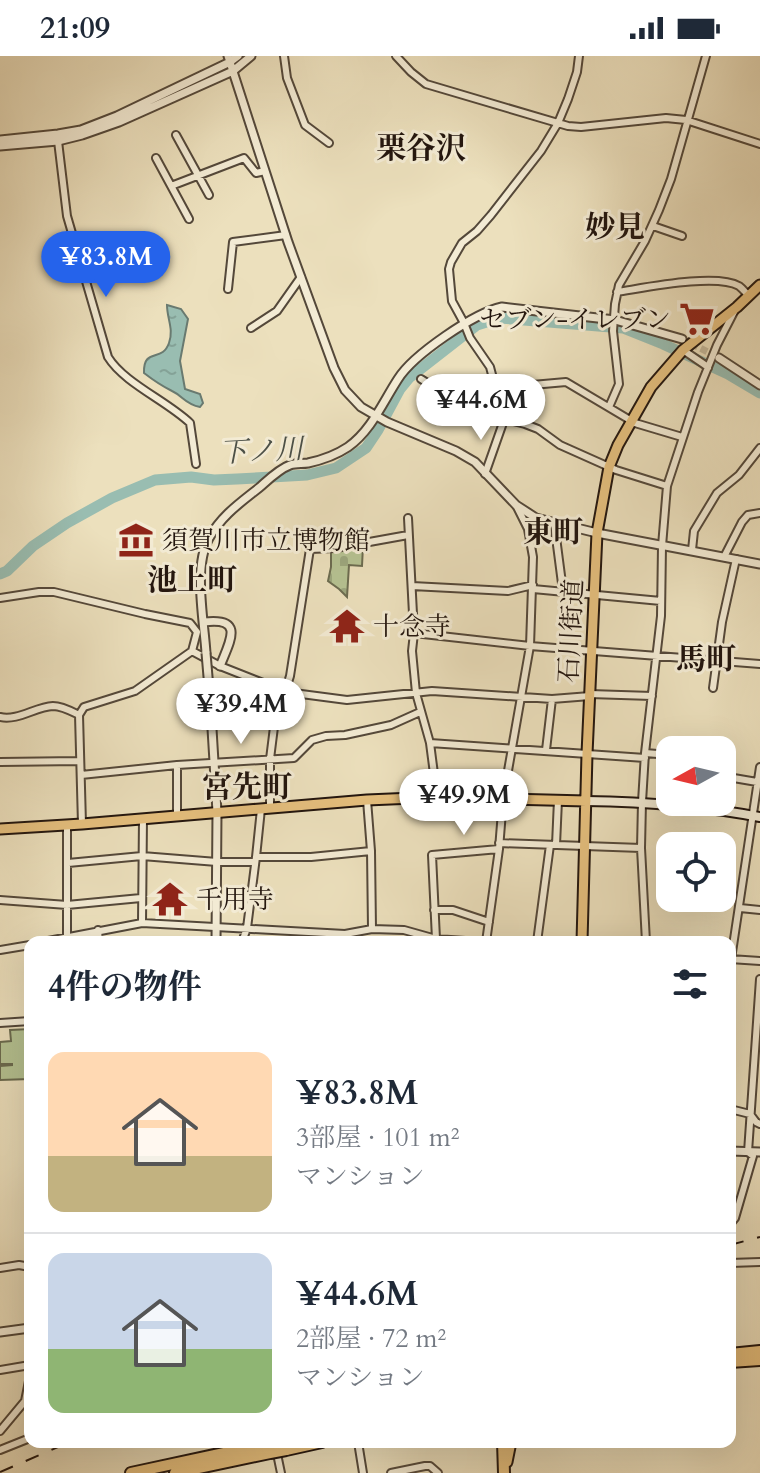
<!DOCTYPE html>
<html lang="ja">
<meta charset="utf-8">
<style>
:root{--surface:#fff;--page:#f6f6f7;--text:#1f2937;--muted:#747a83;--line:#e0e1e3;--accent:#2563eb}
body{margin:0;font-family:Cardo,"Noto Serif JP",serif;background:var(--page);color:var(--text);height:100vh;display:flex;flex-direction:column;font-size:30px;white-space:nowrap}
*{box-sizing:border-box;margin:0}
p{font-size:26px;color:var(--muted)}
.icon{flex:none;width:44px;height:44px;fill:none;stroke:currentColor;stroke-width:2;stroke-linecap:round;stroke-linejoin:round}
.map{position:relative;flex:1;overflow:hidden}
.panel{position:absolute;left:24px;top:880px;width:712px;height:512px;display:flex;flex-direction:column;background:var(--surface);border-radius:16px;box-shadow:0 8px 32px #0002}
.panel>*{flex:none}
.needle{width:52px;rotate:262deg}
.fabs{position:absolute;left:656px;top:680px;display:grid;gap:16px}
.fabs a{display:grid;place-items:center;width:80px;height:80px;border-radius:16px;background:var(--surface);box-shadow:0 8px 32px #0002;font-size:40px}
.price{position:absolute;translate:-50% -68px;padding:0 18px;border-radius:28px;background:#fff;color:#222;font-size:26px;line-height:52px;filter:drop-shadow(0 2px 4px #0008)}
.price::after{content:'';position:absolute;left:50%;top:48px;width:24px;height:18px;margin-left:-12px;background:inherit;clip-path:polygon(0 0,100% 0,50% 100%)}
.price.current{background:var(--accent);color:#fff}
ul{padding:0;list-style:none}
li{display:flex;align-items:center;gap:24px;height:200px;padding:0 24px}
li+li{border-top:2px solid var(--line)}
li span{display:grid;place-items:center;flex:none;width:224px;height:160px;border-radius:16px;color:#555}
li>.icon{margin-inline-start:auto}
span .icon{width:96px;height:96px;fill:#fffc;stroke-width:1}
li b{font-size:34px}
h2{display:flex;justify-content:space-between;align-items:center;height:96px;padding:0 24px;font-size:34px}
.status{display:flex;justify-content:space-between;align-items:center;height:56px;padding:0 40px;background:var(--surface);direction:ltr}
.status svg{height:22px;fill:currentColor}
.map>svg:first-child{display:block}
.cemetery{fill:url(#cemetery-stones);stroke:#6c6c50;stroke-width:2}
.garden{fill:#b6c393;stroke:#6c6c50;stroke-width:2}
.water{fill:url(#water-ripples);stroke:#697a70;stroke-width:2}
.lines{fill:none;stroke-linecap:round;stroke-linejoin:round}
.river{stroke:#99bdb1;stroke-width:11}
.tertiary-tunnel{stroke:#c4b79a;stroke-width:7;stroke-dasharray:7 3.5;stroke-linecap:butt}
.minor-casing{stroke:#54483a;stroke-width:10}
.tertiary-casing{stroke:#54483a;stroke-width:11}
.secondary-casing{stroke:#22150e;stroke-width:12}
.primary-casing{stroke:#22150e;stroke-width:13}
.trunk-casing{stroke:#22150e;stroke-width:14}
.minor{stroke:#f3ebd4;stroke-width:6}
.tertiary{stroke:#f3ebd4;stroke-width:7}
.secondary{stroke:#f3ebd4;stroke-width:8}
.primary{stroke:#e6c07e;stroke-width:9}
.trunk{stroke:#e6c07e;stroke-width:10}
.rail{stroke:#22150e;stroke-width:2;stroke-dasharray:14 14;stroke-linecap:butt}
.tertiary-bridge-casing{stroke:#54483a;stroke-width:11;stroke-linecap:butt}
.trunk-bridge-casing{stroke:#22150e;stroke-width:14;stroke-linecap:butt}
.tertiary-bridge{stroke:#f3ebd4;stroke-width:7}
.trunk-bridge{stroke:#e6c07e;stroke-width:10}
.labels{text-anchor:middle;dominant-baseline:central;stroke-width:6;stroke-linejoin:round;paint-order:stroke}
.poi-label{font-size:26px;fill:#22150e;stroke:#f3ebd4;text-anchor:start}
.street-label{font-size:26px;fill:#22150e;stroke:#f3ebd4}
.water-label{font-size:28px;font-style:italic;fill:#4c5047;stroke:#f3ebd4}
.quarter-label{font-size:30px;font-weight:bold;fill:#22150e;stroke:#f3ebd4}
</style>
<div class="status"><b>21:09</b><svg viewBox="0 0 49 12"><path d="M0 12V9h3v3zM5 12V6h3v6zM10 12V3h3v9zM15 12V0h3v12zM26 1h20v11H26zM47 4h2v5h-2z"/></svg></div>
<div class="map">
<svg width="760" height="1417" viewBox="0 0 760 1417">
<defs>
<pattern id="cemetery-stones" width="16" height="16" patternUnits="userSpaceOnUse" patternTransform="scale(2)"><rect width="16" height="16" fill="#b6c393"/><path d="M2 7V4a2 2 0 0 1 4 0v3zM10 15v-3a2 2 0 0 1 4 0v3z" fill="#9ca77e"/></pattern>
<pattern id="water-ripples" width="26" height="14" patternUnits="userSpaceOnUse" patternTransform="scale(2)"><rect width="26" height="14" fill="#99bdb1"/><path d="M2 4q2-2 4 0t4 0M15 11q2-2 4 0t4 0" fill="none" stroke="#84a297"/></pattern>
</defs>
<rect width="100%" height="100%" fill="#ece0bd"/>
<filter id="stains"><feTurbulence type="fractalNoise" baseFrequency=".0025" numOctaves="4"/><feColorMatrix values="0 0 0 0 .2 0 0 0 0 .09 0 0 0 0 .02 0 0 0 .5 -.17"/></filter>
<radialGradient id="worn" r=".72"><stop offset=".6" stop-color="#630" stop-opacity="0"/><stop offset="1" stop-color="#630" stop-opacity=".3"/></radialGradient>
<!-- cemetery -->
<path class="cemetery" d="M363 490 362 510 349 509 347 541 339 533 328 525 331 511V492Z"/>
<!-- garden -->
<path class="garden" d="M30 973V1023L0 1024V1010L12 1009V1008H0V986L11 985 10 974Z"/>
<!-- water -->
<path class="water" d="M167 249 181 253 188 263 180 305 185 333 200 338 203 347 200 351C185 348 183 340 172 335 162 330 153 324 144 317 143 291 162 307 169 287 174 273 167 263 167 249Z"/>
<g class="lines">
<!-- river -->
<path class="river" d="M0 518 7 515 33 490 67 467 112 442 155 424 191 421 214 424 237 423 307 419 336 412 366 392 378 374 400 333 409 322 477 269 500 262 623 272 663 288 728 318 760 337"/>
<!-- tertiary-tunnel -->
<path class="tertiary-tunnel" d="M682 283 716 300"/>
<!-- minor casing -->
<g class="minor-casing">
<path id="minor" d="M284 0 287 22 305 69 329 87
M396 0 411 16 426 28 568 70 581 71 666 62 686 64 760 88
M176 79 209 139
M58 85 67 160 108 301C124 327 167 345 190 367L196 408
M156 102 189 163
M171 130 244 102 256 117 265 115
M653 170 682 180
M228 233 233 186 286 179
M617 236C644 232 716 217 739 230 743 233 745 236 748 239
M251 272 277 255 301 221
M683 294 705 309 708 312
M421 323 471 354 525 368 538 373 560 389 616 414 667 430
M497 335 521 330 566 326 635 367 682 381
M609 351 619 328 613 275 615 248 619 229 645 185 659 154 671 123 706 0
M485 418 504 364 490 311 470 282 464 267 452 245 449 213 451 206 462 187 477 175 491 159 541 95 558 67 568 43 577 16 579 0
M408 462 414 577 412 595 416 637 430 687 437 741
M554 466 563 535
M692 494 694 475 717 437 739 419 760 392
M724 501 742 466 748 459 760 457
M412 530 508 535 533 529
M533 533 661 545
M0 542 39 536H54L145 558 190 567 197 576 192 595 135 635 84 651 79 659 82 768
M414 577 530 590 760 608
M192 595 220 610 286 636 347 644 432 635 552 643 590 640
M713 632 722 566 736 503
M590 638 652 640
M0 661C18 665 35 651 53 650 62 650 71 655 79 659
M430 687 645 702
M546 694 552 643
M645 697 670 699
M0 706 79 705
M81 719 177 709 294 702 312 684 326 680 345 679 391 669 420 656
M722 720 757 726
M367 744 371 795 372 873
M270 753V703L274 671 290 620 310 493 336 492 408 479
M177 759V709
M67 769V886
M499 787 641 792
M556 789 558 744
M256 801H311L371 795
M68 807 142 800 217 806H254
M0 844 67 849 141 842
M740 852 760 854
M434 854H453L489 866
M142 867 143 762
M98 874 99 886
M436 883 432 799 499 793
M43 886 142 867 345 878 372 873 404 874 436 883 480 886
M242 886 247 872 256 801 261 753
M486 886 499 793 503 743 530 590 533 501 528 473 516 449
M537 886 550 789
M646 886 641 792 642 746 645 697 661 560 662 490 667 430 698 336 717 289 734 256
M0 894 30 889
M730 903 760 905
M731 903 760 711
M0 967 30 965
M730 1053 750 1058 756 1066 760 1068
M730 1168 735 1162 753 1100 748 1096 760 923
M730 1207 760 1206
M0 1212 19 1209 30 1211
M0 1314 30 1309
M0 1375 25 1345 30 1320
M358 1386 363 1417
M276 1393 281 1417
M0 1394 30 1382
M391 1417 425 1410H430L438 1417"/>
</g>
<!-- tertiary casing -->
<g class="tertiary-casing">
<path id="tertiary" d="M228 0 288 186 334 312 345 334 361 351 387 366 456 395 475 406 516 449 536 462 597 477 760 508
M0 84 58 78 81 74 117 60 230 6 238 0
M0 90 58 85 82 79 119 66 233 15 251 0
M719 302 760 329
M204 566C245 561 230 585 220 610
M206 597C204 564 193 511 209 482 222 459 240 447 260 431 269 423 279 413 290 409 296 407 302 408 308 407 322 404 336 399 348 391 371 375 383 346 398 323 413 299 474 257 502 251L615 264 682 283
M211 656 217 756 216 886
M730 1095 760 1096
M0 1276 30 1272"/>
</g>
<!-- secondary casing -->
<g class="secondary-casing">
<path id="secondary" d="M586 745C645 746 702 750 760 761"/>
</g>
<!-- primary casing -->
<g class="primary-casing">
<path id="primary" d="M0 773 82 768 367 744 437 741 586 745
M582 886 587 698 597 477 609 411 618 389 651 331 683 294 737 251 760 229
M507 1406 511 1386"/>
</g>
<!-- trunk casing -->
<g class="trunk-casing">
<path id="trunk" d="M730 1298 760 1295
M730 1306 760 1304
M503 1386 504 1417
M286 1394 322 1386
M131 1417 270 1387
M175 1417 270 1397"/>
</g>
<!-- minor -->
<use href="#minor" class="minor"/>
<!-- tertiary -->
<use href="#tertiary" class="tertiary"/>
<!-- secondary -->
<use href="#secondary" class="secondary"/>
<!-- primary -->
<use href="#primary" class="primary"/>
<!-- trunk -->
<use href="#trunk" class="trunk"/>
<!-- rail -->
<path class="rail" d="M730 1189 760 1181
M0 1416 70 1386"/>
<!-- tertiary-bridge casing -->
<g class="tertiary-bridge-casing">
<path id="tertiary-bridge" d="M206 597 211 656"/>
</g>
<!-- trunk-bridge casing -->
<g class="trunk-bridge-casing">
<path id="trunk-bridge" d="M270 1387 277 1386
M270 1397 286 1394"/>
</g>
<!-- tertiary-bridge -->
<use href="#tertiary-bridge" class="tertiary-bridge"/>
<!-- trunk-bridge -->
<use href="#trunk-bridge" class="trunk-bridge"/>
</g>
<!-- icons -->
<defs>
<g id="supermarket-bare" transform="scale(2.76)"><path d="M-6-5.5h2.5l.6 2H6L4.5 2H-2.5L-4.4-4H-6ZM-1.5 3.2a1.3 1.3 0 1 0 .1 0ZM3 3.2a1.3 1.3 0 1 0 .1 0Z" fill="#8f2418" stroke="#f3ebd4" stroke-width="2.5" paint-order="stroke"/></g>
<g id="museum-bare" transform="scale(2.76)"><path d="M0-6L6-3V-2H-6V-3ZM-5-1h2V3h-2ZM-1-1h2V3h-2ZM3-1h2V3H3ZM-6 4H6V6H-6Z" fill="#8f2418" stroke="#f3ebd4" stroke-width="2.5" paint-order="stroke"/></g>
<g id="temple-bare" transform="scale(2.76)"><path d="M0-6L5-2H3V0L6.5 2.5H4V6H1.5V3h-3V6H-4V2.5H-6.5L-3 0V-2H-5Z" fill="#8f2418" stroke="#f3ebd4" stroke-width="2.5" paint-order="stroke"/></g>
</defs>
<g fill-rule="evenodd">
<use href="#supermarket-bare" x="697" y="263"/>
<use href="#museum-bare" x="136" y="484"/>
<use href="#temple-bare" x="347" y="570"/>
<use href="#temple-bare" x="170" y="843"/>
</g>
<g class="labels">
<!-- poi labels -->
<g class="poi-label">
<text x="671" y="263" text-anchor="end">セブン-イレブン</text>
<text x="162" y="484">須賀川市立博物館</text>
<text x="373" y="570">十念寺</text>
<text x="196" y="843">千用寺</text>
</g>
<!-- street labels -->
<g class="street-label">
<text transform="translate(571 575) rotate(-87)">石川街道</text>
</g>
<!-- water labels -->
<g class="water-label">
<text transform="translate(261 395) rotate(-3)">下ノ川</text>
</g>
<!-- quarter labels -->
<g class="quarter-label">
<text x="421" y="92">栗谷沢</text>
<text x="615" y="171">妙見</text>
<text x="553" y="476">東町</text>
<text x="192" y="524">池上町</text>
<text x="706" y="603">馬町</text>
<text x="247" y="731">宮先町</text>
</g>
</g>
<rect width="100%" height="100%" filter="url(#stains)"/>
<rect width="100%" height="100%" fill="url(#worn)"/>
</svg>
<div class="fabs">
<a><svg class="needle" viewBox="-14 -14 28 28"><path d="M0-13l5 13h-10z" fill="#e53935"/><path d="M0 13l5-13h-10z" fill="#747a83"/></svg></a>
<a><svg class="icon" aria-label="locate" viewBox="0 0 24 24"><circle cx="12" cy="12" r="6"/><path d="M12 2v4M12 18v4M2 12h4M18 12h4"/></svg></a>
</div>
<b class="price current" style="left:106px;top:243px">¥83.8M</b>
<b class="price" style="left:481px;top:386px">¥44.6M</b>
<b class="price" style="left:241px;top:690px">¥39.4M</b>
<b class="price" style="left:464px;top:781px">¥49.9M</b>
<section class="panel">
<h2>4件の物件<svg class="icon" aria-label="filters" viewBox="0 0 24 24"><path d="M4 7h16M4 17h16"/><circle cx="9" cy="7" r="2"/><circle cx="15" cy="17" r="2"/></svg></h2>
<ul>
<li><span style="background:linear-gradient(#ffd9b3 65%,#c2b280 0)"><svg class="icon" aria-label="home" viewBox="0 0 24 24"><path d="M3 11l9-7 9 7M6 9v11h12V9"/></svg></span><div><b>¥83.8M</b><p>3部屋 · 101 m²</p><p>マンション</p></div></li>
<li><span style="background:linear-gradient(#c9d6e8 60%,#8fb573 0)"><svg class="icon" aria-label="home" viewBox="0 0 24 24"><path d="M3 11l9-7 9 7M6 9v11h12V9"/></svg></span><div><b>¥44.6M</b><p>2部屋 · 72 m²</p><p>マンション</p></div></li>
</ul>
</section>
</div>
